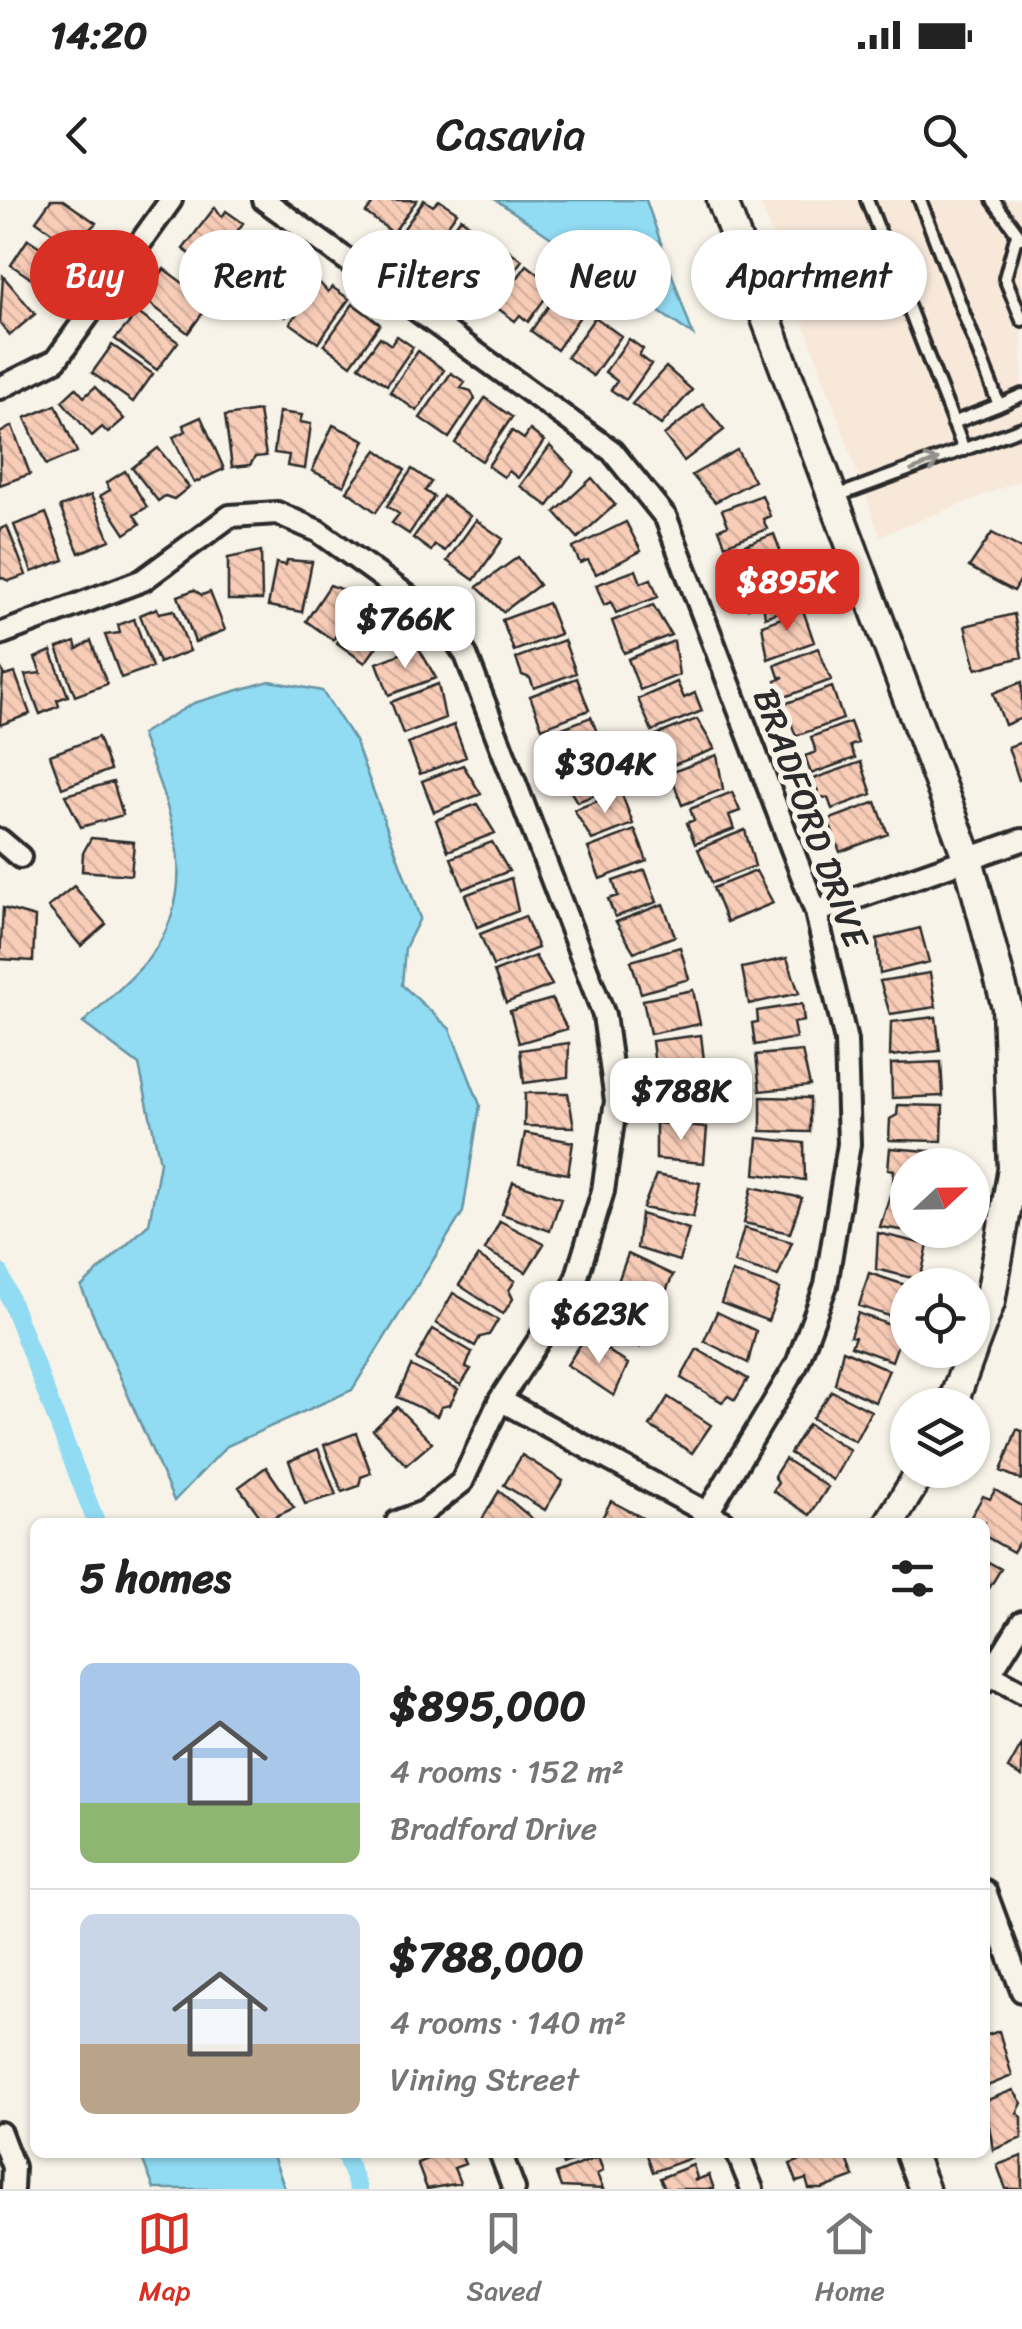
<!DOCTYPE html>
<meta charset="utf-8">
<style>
:root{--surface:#fff;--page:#f6f6f6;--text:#222;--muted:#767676;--line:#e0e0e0;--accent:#d93025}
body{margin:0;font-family:Sriracha,sans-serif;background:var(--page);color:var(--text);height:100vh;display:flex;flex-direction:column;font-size:38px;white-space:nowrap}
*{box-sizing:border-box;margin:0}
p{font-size:32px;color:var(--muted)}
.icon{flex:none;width:55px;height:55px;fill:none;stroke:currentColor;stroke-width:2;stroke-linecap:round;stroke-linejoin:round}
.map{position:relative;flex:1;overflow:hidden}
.side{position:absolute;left:30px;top:1318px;width:960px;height:640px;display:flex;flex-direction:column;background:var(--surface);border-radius:15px;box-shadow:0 2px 8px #0004}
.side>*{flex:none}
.top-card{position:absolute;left:30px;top:30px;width:962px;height:90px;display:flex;gap:20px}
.needle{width:65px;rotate:68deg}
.buttons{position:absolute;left:890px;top:948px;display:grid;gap:20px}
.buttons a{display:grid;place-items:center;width:100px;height:100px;border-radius:50%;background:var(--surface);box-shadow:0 2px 8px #0004;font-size:50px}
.price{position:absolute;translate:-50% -85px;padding:0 22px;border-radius:20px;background:#fff;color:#222;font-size:32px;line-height:65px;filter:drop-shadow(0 2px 5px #0008)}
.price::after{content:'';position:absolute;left:50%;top:60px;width:30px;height:22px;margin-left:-15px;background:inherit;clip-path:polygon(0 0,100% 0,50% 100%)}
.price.active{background:var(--accent);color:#fff}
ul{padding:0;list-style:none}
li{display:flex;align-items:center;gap:30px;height:250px;padding:0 50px}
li+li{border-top:2px solid var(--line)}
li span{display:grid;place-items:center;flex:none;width:280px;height:200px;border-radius:15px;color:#555}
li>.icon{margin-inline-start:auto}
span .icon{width:120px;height:120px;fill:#fffc;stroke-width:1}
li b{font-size:42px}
h2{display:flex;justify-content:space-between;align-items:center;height:120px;padding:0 50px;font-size:42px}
.chip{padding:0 35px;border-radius:45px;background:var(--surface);box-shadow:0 2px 8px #0004;font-size:35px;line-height:90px}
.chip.active{background:var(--accent);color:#fff}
.status{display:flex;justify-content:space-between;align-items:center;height:70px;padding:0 50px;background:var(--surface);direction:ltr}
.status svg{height:28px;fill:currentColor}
header{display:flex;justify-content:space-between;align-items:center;height:130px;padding:0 50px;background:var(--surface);font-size:45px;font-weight:600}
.menu{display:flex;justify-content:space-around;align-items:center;height:140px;border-top:2px solid var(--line);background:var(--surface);font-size:28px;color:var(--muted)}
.menu a{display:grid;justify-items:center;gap:5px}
.menu .active{color:var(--accent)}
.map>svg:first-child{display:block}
.built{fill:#f7e8da}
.water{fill:#91dbf3;stroke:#6895a3;stroke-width:2.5}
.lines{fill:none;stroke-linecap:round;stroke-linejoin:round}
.canal{stroke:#91dbf3;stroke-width:18}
.building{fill:url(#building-back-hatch);stroke:#2b2b2b;stroke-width:2.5}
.lane-casing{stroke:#2b2b2b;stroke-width:18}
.street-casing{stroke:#2b2b2b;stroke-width:28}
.secondary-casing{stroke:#2b2b2b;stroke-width:35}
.lane{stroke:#f7f3e8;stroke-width:10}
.street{stroke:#f7f3e8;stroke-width:20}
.secondary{stroke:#f7f3e8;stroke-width:28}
.oneway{stroke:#918f8a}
.labels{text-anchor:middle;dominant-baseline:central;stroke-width:10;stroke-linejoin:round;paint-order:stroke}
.street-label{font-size:35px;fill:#2b2b2b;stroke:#f7f3e8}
</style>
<div class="status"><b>14:20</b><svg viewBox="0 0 49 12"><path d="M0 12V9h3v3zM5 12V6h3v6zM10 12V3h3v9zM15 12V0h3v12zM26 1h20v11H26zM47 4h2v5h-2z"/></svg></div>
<header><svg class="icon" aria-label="back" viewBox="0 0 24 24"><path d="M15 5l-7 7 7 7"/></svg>Casavia<svg class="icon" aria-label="search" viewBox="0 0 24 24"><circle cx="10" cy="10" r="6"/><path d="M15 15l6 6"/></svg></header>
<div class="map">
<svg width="1022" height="1989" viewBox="0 0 1022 1989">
<defs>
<pattern id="building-back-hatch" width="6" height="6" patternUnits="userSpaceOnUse" patternTransform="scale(2.5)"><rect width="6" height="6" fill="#f8cdb8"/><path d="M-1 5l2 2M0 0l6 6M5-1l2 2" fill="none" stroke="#d5b09e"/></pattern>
</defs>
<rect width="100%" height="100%" fill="#f7f3e8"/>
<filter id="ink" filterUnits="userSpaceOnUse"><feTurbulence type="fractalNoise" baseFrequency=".01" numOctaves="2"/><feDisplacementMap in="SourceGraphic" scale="20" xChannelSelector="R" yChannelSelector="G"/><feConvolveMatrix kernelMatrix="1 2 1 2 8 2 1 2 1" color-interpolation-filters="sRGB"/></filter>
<g filter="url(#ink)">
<!-- built -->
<path class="built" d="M760 0H1022V280L880 336Z"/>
<!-- water -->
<path class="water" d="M496 0H646L693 135Z
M270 481 322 491 355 541 420 718 405 748 402 785 450 829 480 905 463 1012 352 1190 227 1246 174 1301 81 1087 149 1024 160 962 139 865 83 823C104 802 130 782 149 758 205 685 169 610 141 534L194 503Z
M140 1953H272L285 1989H154Z"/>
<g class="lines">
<!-- canal -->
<path class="canal" d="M0 1073 96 1322
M344 1952 358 1989"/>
</g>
<!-- building -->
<path class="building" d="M51 0H63L96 23 85 34 90 38 80 52 36 21Z
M375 0H417L393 33 366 13Z
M424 0 433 6 439 0 457 12 432 47 419 38 413 47 398 37Z
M215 7 222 17 226 11 243 23 211 69 183 49Z
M461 18 488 38 458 80 431 60Z
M253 32 282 52 252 94 224 73Z
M28 39 64 63 48 90 11 65Z
M494 40 522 60 491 104 463 84Z
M286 56 310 82 285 117 257 97Z
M527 65 554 86 528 122 520 115 515 121 496 107Z
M164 69 210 103 188 133 148 102 156 90 152 86Z
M3 76 35 114 10 135 0 123Z
M319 82 328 92 332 87 349 99 318 143 290 123Z
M559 91 585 109 557 150 531 131Z
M353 104 380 124 351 165 324 145Z
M138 113 178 142 157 170 115 139Z
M595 117 621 136 593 176 567 157Z
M397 136 413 147 387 185 359 166 380 137 391 145Z
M629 139 643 149 639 155 651 164 626 200 611 190 617 181 605 172Z
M112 145 153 174 133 202 92 173Z
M418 151 444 170 417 211 390 192Z
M666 167 692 190 661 225 632 204Z
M451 173 465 182 461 188 471 191 475 199 449 238 420 218Z
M95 187 124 219 108 233 102 227 92 236 62 201 76 188 84 197Z
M485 198 512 217 482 261 455 243Z
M703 204 724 230 684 261 664 235Z
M56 205 77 252 46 265 25 218Z
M259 211 266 256 255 257 250 265 232 267 225 216Z
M279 212 302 215 300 222 311 224 305 269 287 266 289 255 274 253Z
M201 217 224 269 194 283 173 237 186 231 183 225Z
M333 225 365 240 344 286 312 271Z
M12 226 30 274 0 285V233Z
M530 230 544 241 518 278 509 271 504 277 488 266 512 231 524 239Z
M550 246 574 271 548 306 520 286Z
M158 248 189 287 174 299 165 296 158 301 132 268Z
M377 250 405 270 376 312 347 291Z
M737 250 754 281 715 302 692 275Z
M412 269 431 282 425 291 434 297 409 334 392 323 399 314 387 306Z
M125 271 147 307 134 315 140 324 125 334 100 296 110 290 106 283Z
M592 278 615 305 578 338 555 312Z
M91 295 110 340 79 353 60 307Z
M762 295 770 316 763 319 767 329 725 345 719 329 728 325 722 310Z
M443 296 470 316 445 351 435 345 431 351 413 338Z
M46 313 64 360 32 372 14 325Z
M476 320 503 339 474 380 447 361Z
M626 322 641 351 596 374 588 360 580 363 573 348Z
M7 326 26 375 9 381 0 377V329Z
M992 333 1022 349V377L1014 391 969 367Z
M774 334 786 366 738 384 726 352Z
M261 351 262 400H228V358Z
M518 357 539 385 503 412 477 387Z
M287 360 312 362 302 412 268 406 276 363 286 365Z
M636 370 641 383 651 379 658 397 616 413 611 402 604 405 596 385Z
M784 373 789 385 796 383 803 403 765 417 763 402 748 408 741 390Z
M330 385 362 398 333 440 306 421Z
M194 390 202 395 210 392 225 430 195 442 178 396Z
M366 402 394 422 365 463 337 443Z
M548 403 560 434 514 451 502 420Z
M653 405 671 435 624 453 612 421Z
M157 408 159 413 174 410 190 451 159 463 140 415Z
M803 410 814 442 768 459 762 425Z
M1014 414 1022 457 976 469 965 426Z
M134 419 152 467 121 478 105 435 120 433 118 425Z
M564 440 576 473 534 488 530 478 522 475 516 458Z
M91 441 107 484 75 496 57 448 75 442 77 449Z
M674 441 679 475 640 490 628 459Z
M418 447 436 478 389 495 377 463Z
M818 448 831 480 782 498 776 481 784 477H779L775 465Z
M51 451 68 496 57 500 59 506 40 514 25 475 41 473 35 458Z
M3 472 5 476 15 473 30 514 0 525Z
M577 478 589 510 542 528 530 496Z
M677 482 684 498 695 493 702 511 652 531 638 499Z
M1022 482V518L1005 525 993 493Z
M438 484 445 518 403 534 391 502Z
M832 487 843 519 796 536 784 504Z
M591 517 603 548 556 566 544 535Z
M697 519 715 549 668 567 656 535Z
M850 522 858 543 850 546 855 558 811 574 805 556 816 552 811 537Z
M454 525 466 557 420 574 408 543Z
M98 537 110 570 62 588 50 555Z
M1022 542V579L1019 580 1008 547Z
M606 554 618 586 577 602 559 572Z
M717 555 723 589 682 605 670 573Z
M861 562 872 594 832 609 828 598 820 597 813 579Z
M463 565 481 594 434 612 422 581Z
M113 582 123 615 81 627 65 595Z
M621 592 633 624 592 640 574 610Z
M732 592 740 611 729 615 734 629 695 644 687 623 694 620 690 609Z
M876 602 888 634 840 652 828 620Z
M477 604 495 633 448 651 436 620Z
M635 630 647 661 600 679 588 648Z
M745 630 755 666 712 683 698 649Z
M91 638 134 642 131 675 82 671 83 653Z
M492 642 509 671 463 689 451 658Z
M645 670 657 702 615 717 608 699 618 696 613 681Z
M756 671 773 703 727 722 713 688Z
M511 678 518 711 477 727 465 695Z
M74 686 106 724 81 746 48 707Z
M663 704 675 736 634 752 616 722Z
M3 708 35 717 33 761 0 759Z
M525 716 538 748 493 766 480 734Z
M920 728 929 762 880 774 877 739Z
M680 747 689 779 641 793 631 761Z
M535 756 552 785 506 803 494 772Z
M787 758 799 793 749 804 742 768Z
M930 773 936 807 890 814 880 781Z
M693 790 700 824 650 834 643 800Z
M552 799 567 829 519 843 510 811Z
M802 804 804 821 793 823 796 838 755 845 752 823 758 822 757 811Z
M936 817 940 851 890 856 891 822Z
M701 835 705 869 656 875 652 841Z
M569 843 568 877 524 883 520 850Z
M802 851 810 886 760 891 756 855Z
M941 862 943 896 892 898 891 864Z
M663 882 708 883 707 917 657 916Z
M525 893H568L574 927 524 926Z
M761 897 810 898V932L761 931Z
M898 905 943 906 942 941 889 940 890 919 897 915Z
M656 923 707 928 704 963 656 959Z
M525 933 573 942 568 974 519 965Z
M758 938 804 943 805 980 755 974Z
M890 948 941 952 940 965H908V984L893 983 894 970 888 969Z
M656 975 700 983 693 1017 643 1008Z
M513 982 561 998 550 1031 502 1014Z
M752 987 802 998 790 1033 744 1023Z
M890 995 908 997V1030H931L930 1034 880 1027Z
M641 1014 689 1029 679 1061 637 1048Z
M500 1021 544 1044 526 1072 485 1050Z
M744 1028 792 1042 778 1076 734 1063Z
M878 1033 928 1045 920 1080 876 1069Z
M628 1054 673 1075 659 1107 616 1087Z
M478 1056 515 1081 509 1090 513 1099 503 1114 459 1085Z
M732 1072 780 1089 768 1121 721 1103Z
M869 1073 908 1086 907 1122 859 1106Z
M453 1093 498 1120 489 1135 480 1137 475 1146 436 1123Z
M612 1095 655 1117 640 1147 596 1125Z
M717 1112 756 1131 748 1163 704 1141Z
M858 1113 903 1130 892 1161 851 1146 855 1137 850 1136Z
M433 1129 472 1152 466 1167 471 1169 461 1185 416 1159Z
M586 1136 628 1164 614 1196 567 1165Z
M697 1149 748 1179 735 1200 728 1196 722 1202 681 1178Z
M843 1150 889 1170 875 1202 835 1184Z
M411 1166 458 1189 450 1205 441 1207 437 1216 397 1197Z
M832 1191 871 1211 855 1241 812 1218Z
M668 1197 711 1225 692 1253 650 1226Z
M397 1207 432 1243 406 1265 373 1230Z
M808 1224 850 1250 833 1280 790 1253Z
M1017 1229 1022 1231V1280L1001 1271Z
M356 1233 371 1273 361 1277 359 1286 342 1292 324 1245Z
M318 1249 336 1295 305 1304 289 1261Z
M522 1255 563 1281 545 1310 504 1285Z
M785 1259 828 1287 810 1315 773 1291 778 1283 774 1276Z
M266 1267 294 1308 264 1322 239 1287Z
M995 1290 1022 1306V1337L1013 1352 985 1336V1322H968L983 1296 990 1299Z
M499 1291 536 1322 481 1321Z
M611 1301 648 1321V1322H600Z
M985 1360 1001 1369 985 1395Z
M1022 1544V1577L1008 1569Z
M999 1831 1012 1876 985 1887V1836Z
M1013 1890 1022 1903 1017 1913 1022 1917V1938L993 1950 985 1901Z
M445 1952H460L465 1964 454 1968 460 1983 427 1989 417 1963Z
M558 1952H595V1953L563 1965Z
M646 1952H693L694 1957 653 1972Z
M823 1952H835L837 1959 846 1956 854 1977 822 1989H809L806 1979 797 1982 790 1964Z
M1022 1956V1989H1006L997 1965Z
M598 1957 603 1971 597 1974 603 1989 561 1987 556 1974Z
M693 1965 697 1978 694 1981 709 1975 714 1989H665L660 1978Z"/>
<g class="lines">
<!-- lane casing -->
<g class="lane-casing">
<path id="lane" d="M867 0 964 250
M920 0 999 205 1022 195
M993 0 1021 38
M1017 34 1005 78 1022 120
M953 223 999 205
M834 297 1022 228"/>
</g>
<!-- street casing -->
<g class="street-casing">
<path id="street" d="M264 0 612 251 666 318 816 712 846 841 849 944 826 1085 797 1164 702 1322
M0 188 56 160 171 0
M0 434 143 380 230 316 277 313 318 331 441 420 466 455 604 815 616 901 603 991 574 1086 500 1200 462 1282 424 1312 397 1322
M0 640 20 657
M816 712 1022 640
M500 1200 724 1322
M985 1472 1022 1492
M985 1482 1022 1422
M985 1691 1022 1791
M0 1933 13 1967 12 1989
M500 1952 514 1989
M737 1952 752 1989"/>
</g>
<!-- secondary casing -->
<g class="secondary-casing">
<path id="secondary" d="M722 0 968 659 1007 807 1013 969 990 1102 972 1149
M952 1205 972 1150
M890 1322 922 1270
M910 1952 924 1989"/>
</g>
<!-- lane -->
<use href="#lane" class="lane"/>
<!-- street -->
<use href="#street" class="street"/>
<!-- secondary -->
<use href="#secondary" class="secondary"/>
</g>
<!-- one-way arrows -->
<defs><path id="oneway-shaft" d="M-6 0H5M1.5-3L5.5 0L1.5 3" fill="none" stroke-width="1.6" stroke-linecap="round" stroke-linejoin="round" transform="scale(2.5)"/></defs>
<use class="oneway" href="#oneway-shaft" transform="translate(925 265) rotate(-22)"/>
</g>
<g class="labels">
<!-- street labels -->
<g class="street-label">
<text transform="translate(811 618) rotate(70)">BRADFORD DRIVE</text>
</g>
</g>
</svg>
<div class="buttons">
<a><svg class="needle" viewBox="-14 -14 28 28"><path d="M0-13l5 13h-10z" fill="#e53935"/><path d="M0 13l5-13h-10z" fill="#767676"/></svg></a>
<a><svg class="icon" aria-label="locate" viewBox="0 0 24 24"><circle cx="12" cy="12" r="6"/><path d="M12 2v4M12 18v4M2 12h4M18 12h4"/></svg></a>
<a><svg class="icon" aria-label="layers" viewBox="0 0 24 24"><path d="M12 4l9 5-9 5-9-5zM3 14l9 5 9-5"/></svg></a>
</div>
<b class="price active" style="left:787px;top:434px">$895K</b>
<b class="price" style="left:405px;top:471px">$766K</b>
<b class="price" style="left:605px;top:616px">$304K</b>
<b class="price" style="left:681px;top:943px">$788K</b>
<b class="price" style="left:599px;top:1166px">$623K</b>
<div class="top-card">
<a class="chip active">Buy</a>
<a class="chip">Rent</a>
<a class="chip">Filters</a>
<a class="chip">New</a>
<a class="chip">Apartment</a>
</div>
<section class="side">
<h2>5 homes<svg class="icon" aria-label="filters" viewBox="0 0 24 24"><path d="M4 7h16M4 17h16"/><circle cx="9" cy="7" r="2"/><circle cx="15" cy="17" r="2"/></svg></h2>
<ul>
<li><span style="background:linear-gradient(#a9c7e8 70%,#8fb573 0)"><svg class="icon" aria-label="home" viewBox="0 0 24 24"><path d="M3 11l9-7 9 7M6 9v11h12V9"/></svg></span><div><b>$895,000</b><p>4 rooms · 152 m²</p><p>Bradford Drive</p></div></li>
<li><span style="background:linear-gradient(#c9d6e8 65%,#b9a48a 0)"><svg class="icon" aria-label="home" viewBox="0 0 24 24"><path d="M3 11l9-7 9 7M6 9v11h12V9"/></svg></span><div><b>$788,000</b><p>4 rooms · 140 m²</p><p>Vining Street</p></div></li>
</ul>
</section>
</div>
<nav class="menu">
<a class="active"><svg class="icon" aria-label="map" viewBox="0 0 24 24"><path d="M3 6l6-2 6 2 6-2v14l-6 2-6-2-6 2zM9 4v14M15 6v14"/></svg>Map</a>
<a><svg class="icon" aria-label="saved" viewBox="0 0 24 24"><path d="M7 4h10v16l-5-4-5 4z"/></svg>Saved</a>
<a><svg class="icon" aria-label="home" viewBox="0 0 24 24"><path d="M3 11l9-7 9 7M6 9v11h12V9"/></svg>Home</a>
</nav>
